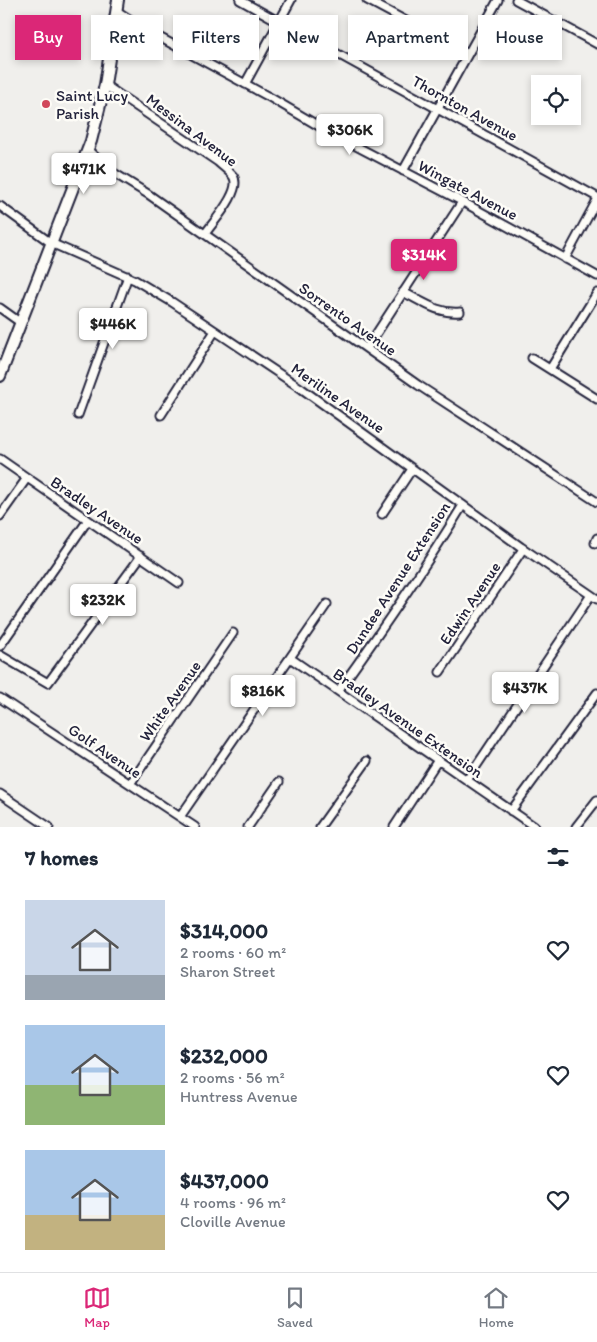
<!DOCTYPE html>
<meta charset="utf-8">
<style>
:root{--surface:#fff;--page:#f6f6f7;--text:#1f2937;--muted:#747a83;--line:#e0e1e3;--accent:#db2777}
body{margin:0;font-family:Itim,sans-serif;background:var(--page);color:var(--text);height:100vh;display:flex;flex-direction:column;font-size:19px;white-space:nowrap}
*{box-sizing:border-box;margin:0}
p{font-size:16px;color:var(--muted)}
.icon{flex:none;width:28px;height:28px;fill:none;stroke:currentColor;stroke-width:2;stroke-linecap:round;stroke-linejoin:round}
.map{position:relative;height:827px;overflow:hidden}
.panel{display:flex;flex-direction:column;background:var(--surface);flex:1}
.panel>*{flex:none}
.top-card{position:absolute;left:15px;top:15px;width:568px;height:45px;display:flex;gap:10px}
.buttons{position:absolute;left:531px;top:75px;display:grid;gap:10px}
.buttons a{display:grid;place-items:center;width:50px;height:50px;border-radius:0px;background:var(--surface);box-shadow:0 2px 8px #0003;font-size:25px}
.price{position:absolute;translate:-50% -42px;padding:0 11px;border-radius:5px;background:#fff;color:#222;font-size:16px;line-height:32px;filter:drop-shadow(0 1px 2px #0008)}
.price::after{content:'';position:absolute;left:50%;top:30px;width:15px;height:11px;margin-left:-8px;background:inherit;clip-path:polygon(0 0,100% 0,50% 100%)}
.price.current{background:var(--accent);color:#fff}
ul{padding:0;list-style:none}
li{display:flex;align-items:center;gap:15px;height:125px;padding:0 25px}
li span{display:grid;place-items:center;flex:none;width:140px;height:100px;border-radius:0px;color:#555}
li>.icon{margin-inline-start:auto}
span .icon{width:60px;height:60px;fill:#fffc;stroke-width:1}
li b{font-size:21px}
h2{display:flex;justify-content:space-between;align-items:center;height:60px;padding:0 25px;font-size:21px}
.pill{padding:0 18px;border-radius:0px;background:var(--surface);box-shadow:0 2px 8px #0003;font-size:18px;line-height:45px}
.pill.current{background:var(--accent);color:#fff}
.dock{display:flex;justify-content:space-around;align-items:center;height:70px;border-top:1px solid var(--line);background:var(--surface);font-size:14px;color:var(--muted)}
.dock a{display:grid;justify-items:center;gap:2px}
.dock .current{color:var(--accent)}
.map>svg:first-child{display:block}
.lines{fill:none;stroke-linecap:round;stroke-linejoin:round}
.street-casing{stroke:#22223b;stroke-width:11}
.secondary-casing{stroke:#22223b;stroke-width:14}
.street{stroke:#fdfcf7;stroke-width:7}
.secondary{stroke:#fdfcf7;stroke-width:10}
.poi-dot{fill:#d1495b;stroke:#fdfcf7;stroke-width:2}
.labels{text-anchor:middle;dominant-baseline:central;stroke-width:5;stroke-linejoin:round;paint-order:stroke}
.poi-label{font-size:16px;fill:#22223b;stroke:#fdfcf7;text-anchor:start}
.street-label{font-size:16px;fill:#22223b;stroke:#fdfcf7}
</style>
<div class="map">
<svg width="597" height="827" viewBox="0 0 597 827">
<rect width="100%" height="100%" fill="#f0efec"/>
<filter id="ink" filterUnits="userSpaceOnUse"><feTurbulence type="fractalNoise" baseFrequency=".02" numOctaves="2"/><feDisplacementMap in="SourceGraphic" scale="10" xChannelSelector="R" yChannelSelector="G"/><feConvolveMatrix kernelMatrix="1 2 1 2 8 2 1 2 1" color-interpolation-filters="sRGB"/></filter>
<g filter="url(#ink)">
<g class="lines">
<!-- street casing -->
<g class="street-casing">
<path id="street" d="M240 0 597 197
M367 0 468 54
M516 0 597 44
M117 11 148 31 271 98 329 132 463 202 597 276
M245 84 291 0
M105 85 218 162C222 166 229 171 233 176 243 190 213 222 205 234
M88 150 109 170 148 194 418 385 597 502
M403 171 498 0
M0 206 51 243 135 280 172 302 302 389 521 547 597 599
M565 259 597 200
M403 292C423 302 438 314 460 312
M0 308 21 323
M367 348 462 202
M532 358 597 399
M550 369 597 293
M78 415 128 276
M161 415 215 331
M0 459 179 583
M382 514 412 469
M0 516 27 478
M595 543 597 538
M0 646 88 520
M0 655 48 683 141 556
M290 658 535 827
M440 672 523 549
M338 691C382 630 424 569 463 505
M0 698 195 827
M467 780 591 595
M130 784 233 633
M0 794 49 827
M511 811 597 693
M180 817 327 604
M248 827 279 782
M320 827 367 761
M394 827 438 760
M576 827 597 800"/>
</g>
<!-- secondary casing -->
<g class="secondary-casing">
<path id="secondary" d="M0 376 91 141 105 85 118 0"/>
</g>
<!-- street -->
<use href="#street" class="street"/>
<!-- secondary -->
<use href="#secondary" class="secondary"/>
</g>
</g>
<!-- markers -->
<circle class="poi-dot" cx="46" cy="104" r="5"/>
<g class="labels">
<!-- poi labels -->
<g class="poi-label">
<text x="56" y="95">Saint Lucy<tspan x="56" dy="18">Parish</tspan></text>
</g>
<!-- street labels -->
<g class="street-label">
<text transform="translate(465 108) rotate(29)">Thornton Avenue</text>
<text transform="translate(192 130) rotate(37)">Messina Avenue</text>
<text transform="translate(468 190) rotate(28)">Wingate Avenue</text>
<text transform="translate(348 319) rotate(35)">Sorrento Avenue</text>
<text transform="translate(338 398) rotate(35)">Meriline Avenue</text>
<text transform="translate(97 510) rotate(34)">Bradley Avenue</text>
<text transform="translate(398 578) rotate(-57)">Dundee Avenue Extension</text>
<text transform="translate(470 603) rotate(-56)">Edwin Avenue</text>
<text transform="translate(170 701) rotate(-55)">White Avenue</text>
<text transform="translate(408 723) rotate(35)">Bradley Avenue Extension</text>
<text transform="translate(105 751) rotate(34)">Golf Avenue</text>
</g>
</g>
</svg>
<div class="buttons">
<a><svg class="icon" aria-label="locate" viewBox="0 0 24 24"><circle cx="12" cy="12" r="6"/><path d="M12 2v4M12 18v4M2 12h4M18 12h4"/></svg></a>
</div>
<b class="price" style="left:350px;top:156px">$306K</b>
<b class="price" style="left:84px;top:195px">$471K</b>
<b class="price current" style="left:424px;top:281px">$314K</b>
<b class="price" style="left:113px;top:350px">$446K</b>
<b class="price" style="left:103px;top:626px">$232K</b>
<b class="price" style="left:525px;top:714px">$437K</b>
<b class="price" style="left:263px;top:717px">$816K</b>
<div class="top-card">
<a class="pill current">Buy</a>
<a class="pill">Rent</a>
<a class="pill">Filters</a>
<a class="pill">New</a>
<a class="pill">Apartment</a>
<a class="pill">House</a>
</div>
</div>
<section class="panel">
<h2>7 homes<svg class="icon" aria-label="filters" viewBox="0 0 24 24"><path d="M4 7h16M4 17h16"/><circle cx="9" cy="7" r="2"/><circle cx="15" cy="17" r="2"/></svg></h2>
<ul>
<li><span style="background:linear-gradient(#c9d6e8 75%,#9aa5b1 0)"><svg class="icon" aria-label="home" viewBox="0 0 24 24"><path d="M3 11l9-7 9 7M6 9v11h12V9"/></svg></span><div><b>$314,000</b><p>2 rooms · 60 m²</p><p>Sharon Street</p></div><svg class="icon" aria-label="heart" viewBox="0 0 24 24"><path d="M12 20l-8-8c-3-5 5-10 8-4 3-6 11-1 8 4z"/></svg></li>
<li><span style="background:linear-gradient(#a9c7e8 60%,#8fb573 0)"><svg class="icon" aria-label="home" viewBox="0 0 24 24"><path d="M3 11l9-7 9 7M6 9v11h12V9"/></svg></span><div><b>$232,000</b><p>2 rooms · 56 m²</p><p>Huntress Avenue</p></div><svg class="icon" aria-label="heart" viewBox="0 0 24 24"><path d="M12 20l-8-8c-3-5 5-10 8-4 3-6 11-1 8 4z"/></svg></li>
<li><span style="background:linear-gradient(#a9c7e8 65%,#c2b280 0)"><svg class="icon" aria-label="home" viewBox="0 0 24 24"><path d="M3 11l9-7 9 7M6 9v11h12V9"/></svg></span><div><b>$437,000</b><p>4 rooms · 96 m²</p><p>Cloville Avenue</p></div><svg class="icon" aria-label="heart" viewBox="0 0 24 24"><path d="M12 20l-8-8c-3-5 5-10 8-4 3-6 11-1 8 4z"/></svg></li>
</ul>
</section>
<nav class="dock">
<a class="current"><svg class="icon" aria-label="map" viewBox="0 0 24 24"><path d="M3 6l6-2 6 2 6-2v14l-6 2-6-2-6 2zM9 4v14M15 6v14"/></svg>Map</a>
<a><svg class="icon" aria-label="saved" viewBox="0 0 24 24"><path d="M7 4h10v16l-5-4-5 4z"/></svg>Saved</a>
<a><svg class="icon" aria-label="home" viewBox="0 0 24 24"><path d="M3 11l9-7 9 7M6 9v11h12V9"/></svg>Home</a>
</nav>
